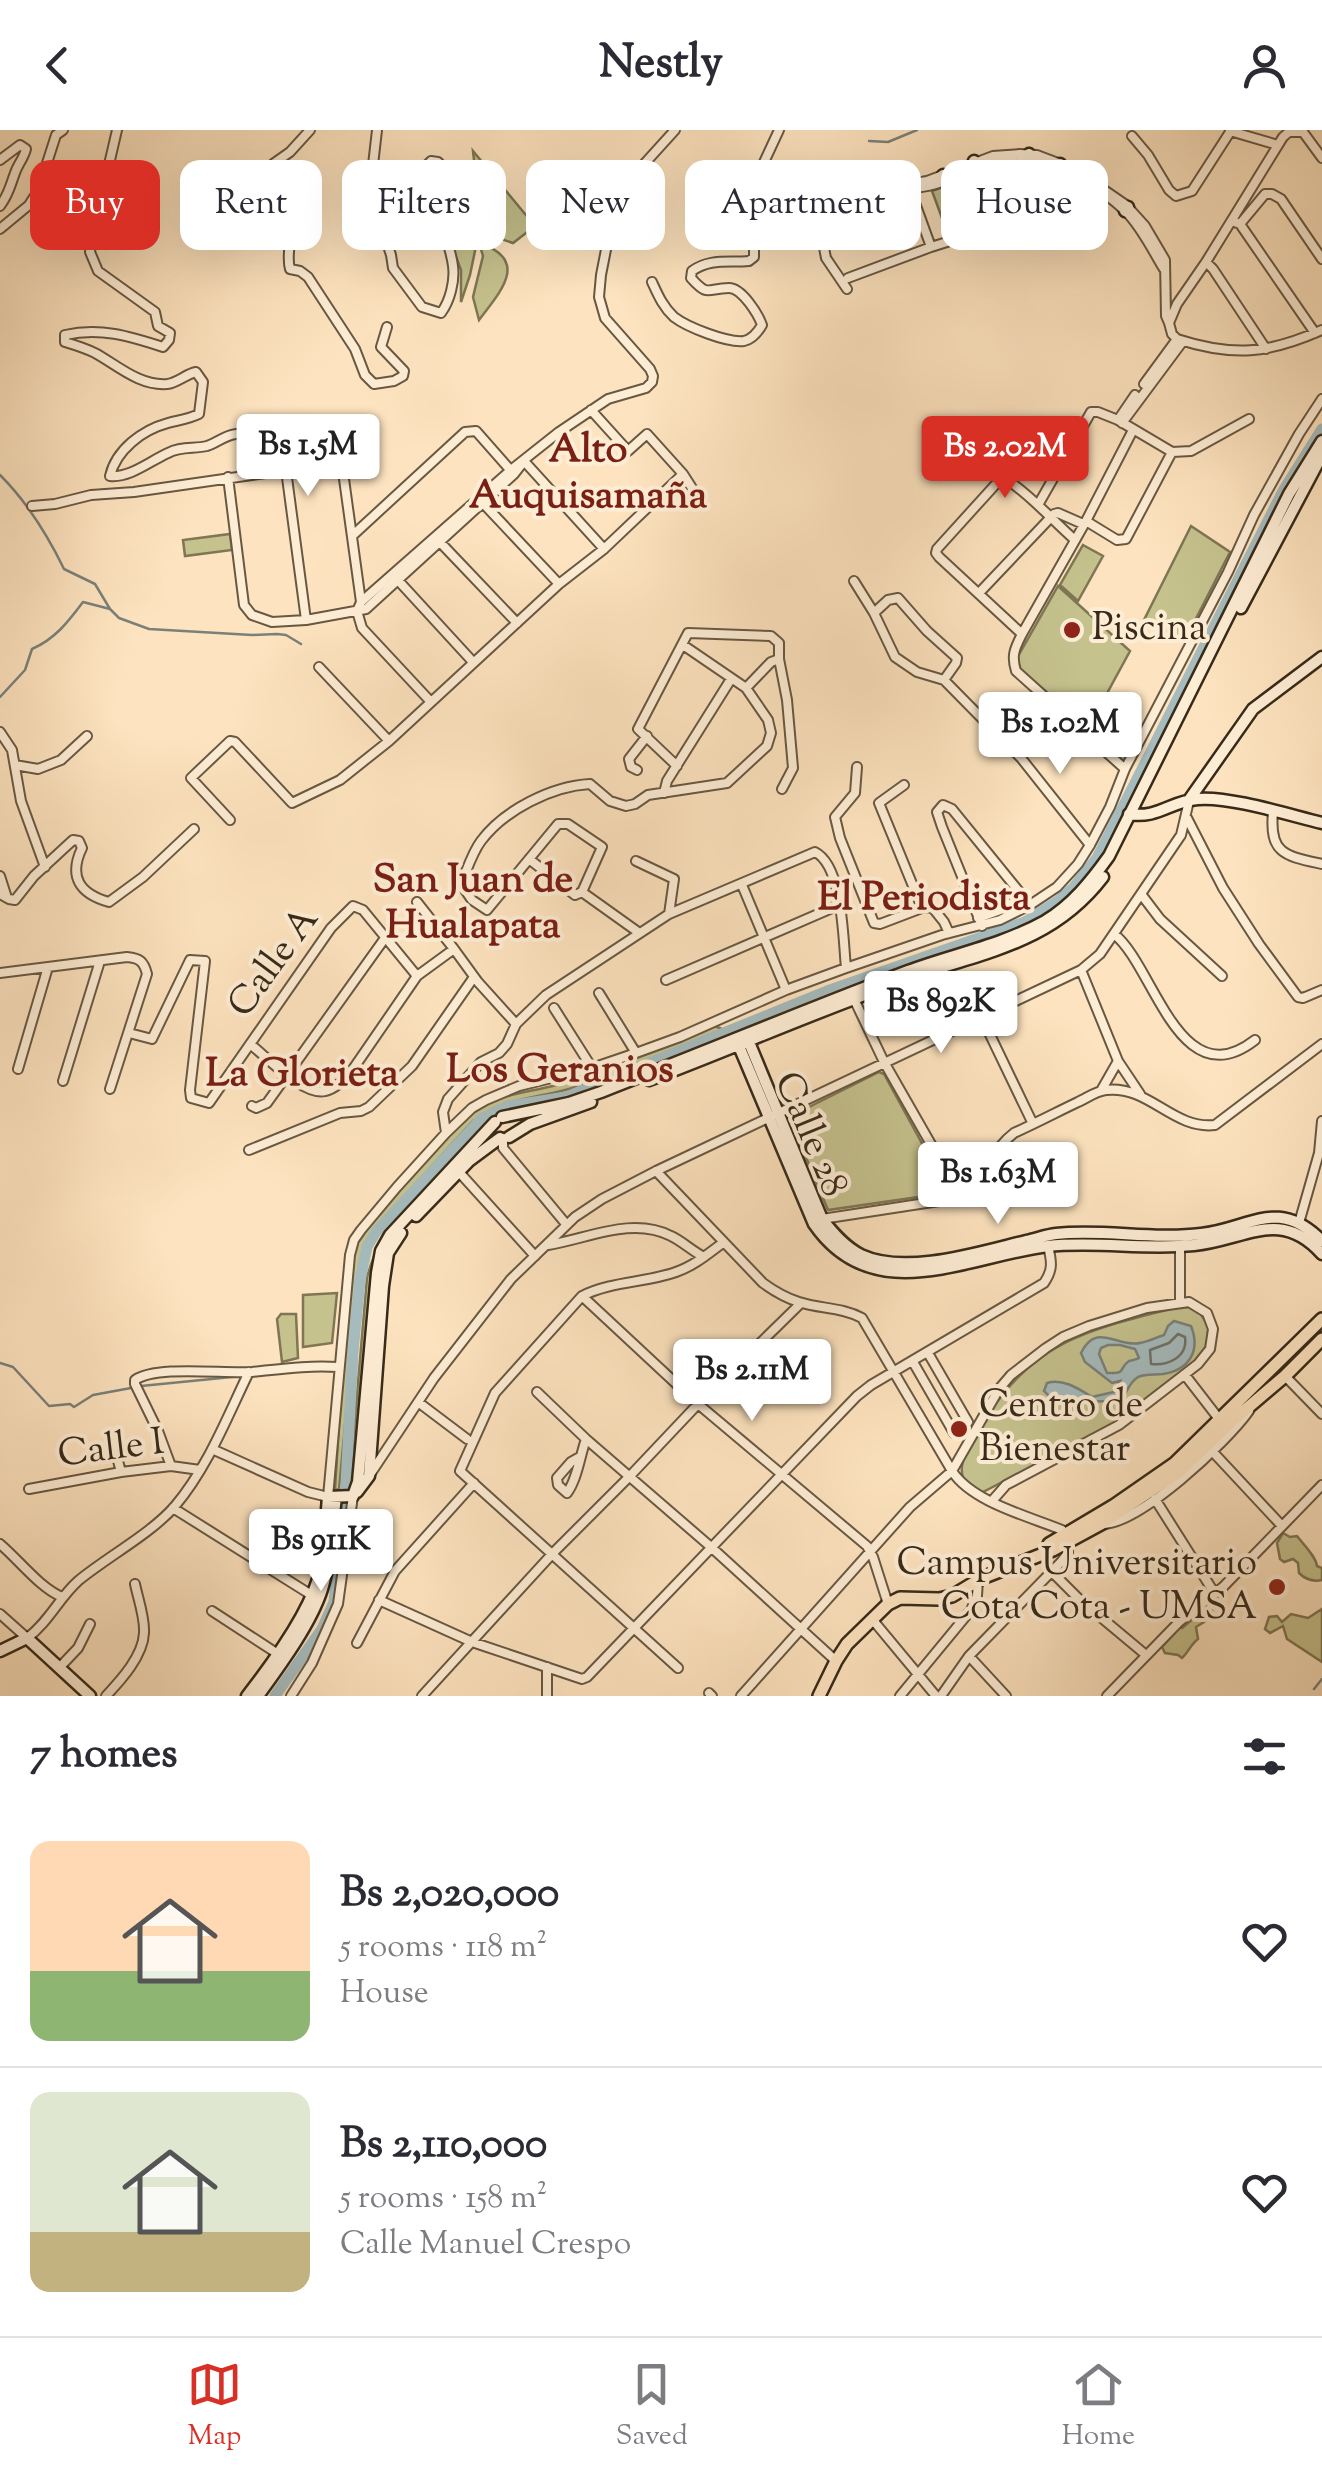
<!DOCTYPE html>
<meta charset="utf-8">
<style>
:root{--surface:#fff;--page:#f7f7f7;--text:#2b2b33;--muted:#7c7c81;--line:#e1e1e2;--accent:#d93025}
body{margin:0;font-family:"Sorts Mill Goudy",serif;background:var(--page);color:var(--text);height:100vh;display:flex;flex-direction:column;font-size:38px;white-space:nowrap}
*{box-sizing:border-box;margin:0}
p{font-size:32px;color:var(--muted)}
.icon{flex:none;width:55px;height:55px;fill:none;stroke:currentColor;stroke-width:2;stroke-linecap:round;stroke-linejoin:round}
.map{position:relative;height:1566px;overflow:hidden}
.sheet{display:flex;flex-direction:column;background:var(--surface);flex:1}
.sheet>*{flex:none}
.hud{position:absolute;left:30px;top:30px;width:1262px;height:90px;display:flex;gap:20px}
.price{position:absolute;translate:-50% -85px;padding:0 22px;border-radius:10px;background:#fff;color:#222;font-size:32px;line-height:65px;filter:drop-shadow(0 2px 5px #0008)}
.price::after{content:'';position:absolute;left:50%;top:60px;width:30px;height:22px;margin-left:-15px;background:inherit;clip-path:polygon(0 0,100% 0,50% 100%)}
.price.current{background:var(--accent);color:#fff}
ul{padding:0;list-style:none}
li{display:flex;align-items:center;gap:30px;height:250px;padding:0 30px}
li+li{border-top:2px solid var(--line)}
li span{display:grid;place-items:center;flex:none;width:280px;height:200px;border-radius:20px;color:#555}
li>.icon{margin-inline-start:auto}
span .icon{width:120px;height:120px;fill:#fffc;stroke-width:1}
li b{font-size:42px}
h2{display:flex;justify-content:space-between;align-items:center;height:120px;padding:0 30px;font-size:42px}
.tag{padding:0 35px;border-radius:20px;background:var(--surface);box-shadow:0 10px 40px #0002;font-size:35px;line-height:90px}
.tag.current{background:var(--accent);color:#fff}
header{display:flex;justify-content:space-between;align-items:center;height:130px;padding:0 30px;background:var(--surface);font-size:45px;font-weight:800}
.dock{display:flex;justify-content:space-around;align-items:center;height:140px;border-top:2px solid var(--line);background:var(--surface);font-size:28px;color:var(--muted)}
.dock a{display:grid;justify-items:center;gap:5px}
.dock .current{color:var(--accent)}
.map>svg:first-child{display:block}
.green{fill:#c5c28e;stroke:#7e7654;stroke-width:2.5}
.water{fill:#a5bbbd;stroke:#79817b;stroke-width:2.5;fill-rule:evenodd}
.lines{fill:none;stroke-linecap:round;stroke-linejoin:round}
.shore{stroke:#6e726b;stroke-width:2.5}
.stream{stroke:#79817b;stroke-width:2.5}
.river{stroke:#a5bbbd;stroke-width:11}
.street-casing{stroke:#685842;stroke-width:12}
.secondary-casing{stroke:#372a19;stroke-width:15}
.primary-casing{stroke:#372a19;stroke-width:16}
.street{stroke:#feedd5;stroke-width:8}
.secondary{stroke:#feedd5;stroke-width:10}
.primary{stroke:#fde3bf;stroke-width:11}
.poi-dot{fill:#8f2418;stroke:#feedd5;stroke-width:4}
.labels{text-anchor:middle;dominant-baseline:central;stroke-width:8;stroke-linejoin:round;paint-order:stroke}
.poi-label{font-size:38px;fill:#372a19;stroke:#feedd5;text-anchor:start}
.street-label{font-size:38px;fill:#372a19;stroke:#feedd5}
.neighbourhood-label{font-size:40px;font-weight:bold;fill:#7a1f14;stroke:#feedd5}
</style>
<header><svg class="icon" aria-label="back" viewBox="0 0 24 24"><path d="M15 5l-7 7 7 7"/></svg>Nestly<svg class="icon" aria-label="person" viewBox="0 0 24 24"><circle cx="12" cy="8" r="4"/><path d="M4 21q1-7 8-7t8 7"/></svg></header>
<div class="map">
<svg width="1322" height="1566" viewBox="0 0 1322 1566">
<rect width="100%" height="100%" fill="#fde3bf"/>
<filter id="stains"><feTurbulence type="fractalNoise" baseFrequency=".002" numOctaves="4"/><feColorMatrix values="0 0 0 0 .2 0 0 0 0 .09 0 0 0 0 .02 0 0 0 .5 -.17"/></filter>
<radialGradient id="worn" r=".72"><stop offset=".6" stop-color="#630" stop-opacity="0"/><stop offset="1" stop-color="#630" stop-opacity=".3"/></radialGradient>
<!-- green -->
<path class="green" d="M473 21 535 96 513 113 453 93 476 48Z
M1027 34 1049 40 1081 56 1082 63 1072 76 1024 59 1023 83 980 97 974 74H971L965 47 999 36Z
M948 55 964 102 949 107 932 61Z
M452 104 476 116 470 145 461 172V140L449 108Z
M479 113C531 130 500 162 479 190L473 167 483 126Z
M1191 396 1230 422 1185 510 1144 490Z
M230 404 232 420 185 426 183 410Z
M1083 415 1103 426 1078 471 1060 455Z
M1058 456 1130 521 1098 580 1141 601 1124 633H1120L1020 539 1017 528Z
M715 896 724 900C673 920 622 944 569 959 533 969 503 968 473 991L376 1097 368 1110 360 1134 339 1360 335 1359 349 1133C357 1102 379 1081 400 1058 425 1030 450 997 482 977 504 963 532 962 556 955 609 938 665 919 715 896Z
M879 942 884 944 948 1061 946 1063 828 1080 789 987Z
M409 1076 412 1081 386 1110 354 1367 348 1369 367 1148C374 1118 389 1099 409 1076Z
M337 1163 332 1213 303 1217V1165Z
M1178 1177H1190L1199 1181 1209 1197 1207 1215 1197 1230 1114 1294 983 1362C970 1360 960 1351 962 1336 965 1317 979 1298 990 1282 1039 1207 1098 1198 1178 1177Z
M281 1184H296L298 1228 282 1232 277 1189Z
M1283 1403 1290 1407 1297 1406C1304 1415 1316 1427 1317 1436L1322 1438V1450C1313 1452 1305 1449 1299 1443L1298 1433 1293 1429 1284 1432 1280 1429 1277 1413Z
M1207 1477 1212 1481 1204 1492 1196 1497 1198 1509C1190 1515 1189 1522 1182 1528L1178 1525 1165 1523 1162 1517 1171 1507 1174 1495 1182 1498Z
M1322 1479V1532L1287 1509 1283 1496 1270 1503 1265 1499 1269 1487 1277 1486 1282 1492 1291 1484 1308 1488Z"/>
<!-- water -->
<path class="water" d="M1174 1191 1191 1196C1201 1221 1189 1240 1163 1244 1155 1245 1145 1244 1138 1247 1128 1253 1126 1265 1119 1274 1094 1264 1066 1286 1044 1261L1047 1253C1063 1248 1079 1259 1092 1267L1114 1262 1120 1251 1112 1253 1085 1232 1081 1223C1096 1191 1118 1218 1140 1213 1148 1212 1157 1207 1164 1205L1168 1196ZM1108 1215H1120L1135 1219 1139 1228C1136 1230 1132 1230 1129 1231 1118 1238 1128 1244 1107 1243L1099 1224 1101 1218Z"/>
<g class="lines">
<!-- shore -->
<path class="shore" d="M1178 1204 1185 1207C1188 1227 1168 1236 1151 1234L1150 1220 1169 1213Z"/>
<!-- stream -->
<path class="stream" d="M869 11 888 12 917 0
M0 345C27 372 47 404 64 439L95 454 110 479 119 488 149 499 252 505 277 504 286 505 301 514
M0 567 25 540 32 519C55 509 68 492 83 472L110 479
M0 1233 13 1237 49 1276 70 1274 74 1277 93 1265 131 1258
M259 1245 281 1243
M141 1256 242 1246
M1314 1559 1322 1549"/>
<!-- river -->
<path class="river" d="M275 1566 322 1499 334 1472 346 1353 353 1222 360 1150 367 1117 376 1102 481 989 508 976 566 967 827 861 1025 792 1058 771 1073 758 1097 728 1283 361 1322 299"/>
<!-- street casing -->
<g class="street-casing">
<path id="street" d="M117 0 107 43 96 78 90 122 98 141 155 182 158 196 170 203 169 210 163 217C129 206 100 197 65 205V212C75 215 85 218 95 223 117 235 139 256 167 254 177 253 186 244 196 242L203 252 199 284C189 289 179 290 168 293 142 300 116 320 110 346 130 348 150 331 168 323 180 316 194 319 207 316 217 313 225 305 236 304 251 302 280 327 286 340L306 490
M310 0 290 22 273 34C271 55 287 76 290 98 292 112 286 125 290 139L300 141 308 147 355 219 365 245 374 254 394 251 403 246 404 241 381 217 387 197
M377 0 373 35 363 70 368 81 373 84 371 73 389 52 423 39 431 31 438 32 445 39V46L429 89V97L431 98 467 46H471L470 54 448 95 455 99
M1230 1 1278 15
M1132 6 1148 25 1169 60 1176 66 1192 61 1230 2
M1322 28 1303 2H1289L1283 7 1206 132 1177 174 1169 193 1172 204 1177 209C1233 227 1268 224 1322 200
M0 30 20 15 26 19C24 28 18 34 15 43 10 56 9 64 0 76
M910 59 931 117
M893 62C908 57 924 59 939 53 958 46 976 34 997 31 1043 24 1099 53 1130 86 1144 102 1153 121 1164 139
M373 84 385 107 391 125 393 138 422 177 441 183C450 171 455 151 453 136 451 119 445 114 448 95
M828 89 866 73
M1232 91 1240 94 1315 203
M819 92 826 128 847 159
M1240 94 1265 64H1272L1281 69 1322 129
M0 99 29 75 38 61 56 5 63 0
M754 100 762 95 818 88 889 58 927 51 993 26 1020 24 1037 25 1066 36 1094 53 1126 75 1145 96 1165 130 1166 186 1169 193
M754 100 741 94 740 84 779 0
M1206 132 1213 139 1266 219
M848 148 931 117 1011 92 1053 100 1057 99 1092 57
M652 152C658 165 663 177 674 187 687 197 727 213 744 211 753 209 758 202 762 195 758 184 742 158 729 158 707 158 709 168 691 148L692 141C710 128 728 133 749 131L754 127V100
M1144 254 1177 209
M591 280 628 321 647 304 683 344 699 369
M1118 290 1135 265
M1122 293 1183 211
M340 320 361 472
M524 331 604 419
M228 347 244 475 252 485 272 492 306 490 366 479 514 344 521 335
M481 371 559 454
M1038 375 1091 282H1098L1118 290 1172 322 1191 321 1249 289
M32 376 55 374 91 365 134 362 286 340
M1086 391 1117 410 1126 409 1172 322
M352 406 465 302 476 301 513 343
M437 409 517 493
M395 447 473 532
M854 451 874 483 895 527 917 542 944 550 1021 628 1090 715
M979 463 1054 384 1058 383 1083 394
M874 483 888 470 898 468 927 501 957 528 956 533 944 550
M1022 504 939 427 936 423 937 419 995 355 1006 349C1032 366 1052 390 1075 410
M319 537 389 611
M746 558 771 532 779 529
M431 572 362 498 357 481 361 472 511 340 559 302 608 269 646 258 652 252 653 246 650 239 605 188 599 167 601 145 613 84 619 67 636 43 675 0
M0 602 12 620 21 671 45 737
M15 635 38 639 61 630 87 606
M677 636 638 599 688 503 771 506 779 513V529L787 570 793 638 782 659
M857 637 855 663 835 687 840 708 874 793 880 794 922 778 932 777
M1125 639 1016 541C1011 525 1015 518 1022 504L1086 391 1133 300
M637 640 631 637 629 629 647 606
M904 655 879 673 922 778
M664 663 667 651 731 549
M1273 682C1269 724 1285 726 1322 734
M1187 688 1223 758 1259 814 1298 867 1303 868 1322 860
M230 690 191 648 230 611 235 612 292 673 340 650 389 611 559 454 604 419 683 344
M529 729 575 765 582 762 638 802
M636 731 674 749 669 784
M0 746 7 768
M742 755 786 860
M582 762 602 717 568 694H558L487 780 472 770 461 754C467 740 472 723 481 711 504 680 552 656 590 654L610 671 626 676 635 674 648 665 727 653 767 616 771 603 768 590 746 558 683 515
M0 764 9 769 15 770 34 746 73 710 79 711 82 718C68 747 80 764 109 772L143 747 194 699
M1141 764 1160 789 1222 846
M417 772 454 819
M932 777 944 792 949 803
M978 788 1006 778 1022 765
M982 796 942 697 937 682 943 675 952 679 1030 775
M1114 804C1154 835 1179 969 1255 910
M1081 840 1118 931 1102 959
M0 843 127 827C140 828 144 832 147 844L110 959
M666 850 839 775
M599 863 636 923
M854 869 884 932 960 1065
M554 878 592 938
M981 886 1033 994
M129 903 152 909 190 830 205 831 190 960 191 968 209 973 331 798 353 776 363 780 417 846
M250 914C267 927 303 966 325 961 336 959 344 949 351 942L417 846 454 819 478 852 516 894
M1118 931 1140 964
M18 939 48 837
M63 951 100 831
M252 976 256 978 267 973 385 808
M446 1003 443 982 448 969 481 932 499 923 507 914 516 894 546 865 669 784 815 722C843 736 843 809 846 838
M503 1008V1018L566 1094
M249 1020 340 983 361 981 369 977 412 936 474 847
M656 1041 763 1153C774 1161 786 1168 799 1172 820 1179 842 1177 862 1188L952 1341C972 1372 1028 1386 1062 1400L1064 1405
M459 1042 535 1126
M822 1089 952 1069C982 1054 989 1022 1014 1003 1036 993 1057 982 1078 972 1087 968 1096 961 1106 960 1149 955 1173 1000 1215 995L1322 914
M1299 1093 1319 1023 1322 991
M548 1115C587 1109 632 1086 671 1106 682 1111 692 1121 704 1127
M1180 1117V1172
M582 1166 698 1274 867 1416 873 1427 888 1474
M928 1223 968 1292
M913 1232 954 1303
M1185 1245 1219 1289
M1285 1246 1322 1284
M537 1262 586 1309 711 1417 836 1531
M418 1272 467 1309
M111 1305 121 1342
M212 1319 308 1362 328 1367 350 1125 354 1110 361 1100 397 1057 446 1003 472 978 486 970 519 956 592 938 636 923 680 907 786 860 846 838 942 805 1000 790 1030 775 1057 757 1078 734 1090 715 1110 677 1125 639 1228 442 1254 385 1299 304 1322 269
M1212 1321 1282 1396
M578 1328 571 1332 557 1348 558 1355 567 1363C577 1350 580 1326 586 1309
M171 1336 158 1301 135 1254V1250C157 1235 223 1244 252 1242 281 1239 309 1235 338 1237
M371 1343 434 1248 511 1149 575 1087 602 1069 656 1041 1081 840 1100 824 1181 705 1189 671
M29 1359 121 1342 171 1336 200 1340
M1155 1369 1215 1464
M173 1378 313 1466
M1101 1394C1138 1396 1227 1312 1249 1281
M0 1414C19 1430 40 1458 62 1467
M1052 1442 1079 1469 1146 1525
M379 1470 472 1512 573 1546 582 1549 587 1547 857 1266 871 1255 1044 1153C1053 1140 1052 1132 1048 1116
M212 1481 278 1524
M0 1484 27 1508C48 1493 59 1468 78 1451 107 1427 152 1403 175 1376 208 1337 227 1287 249 1242
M872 1489 936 1566
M357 1513 395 1441 474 1353
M969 1526 1006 1566
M59 1538 78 1518 90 1494
M678 1538 460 1341 495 1263 582 1166C612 1151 645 1153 676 1142 694 1136 709 1123 724 1112
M709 1563 712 1566
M106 1566C121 1550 143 1526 144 1503 145 1487 138 1469 135 1454
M291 1566 312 1533 338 1474 353 1366
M422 1566 553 1423 629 1347 698 1274 801 1173
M547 1566V1537
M741 1566 910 1377 952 1341 999 1259 1011 1245 1046 1218 1063 1207 1089 1196 1147 1178 1189 1172 1207 1183 1213 1199 1210 1219 1198 1234 1119 1295 1006 1355 992 1371
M900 1566 971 1480 977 1466 978 1450
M941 1566 969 1526 1062 1431 1068 1423V1412
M1107 1566 1180 1491 1223 1457 1322 1355"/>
</g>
<!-- secondary casing -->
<g class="secondary-casing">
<path id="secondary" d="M1028 30 1029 24
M974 31 976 37
M1058 39 1060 34
M943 45 945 51
M909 53 910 59
M1092 57 1094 53
M1125 81 1128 77
M818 88 819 92
M754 100H762
M1241 478 1322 325
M1189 670 1253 579 1322 527
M1129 684C1158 689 1171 671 1198 669 1229 666 1289 685 1322 693
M746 905 822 1089C833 1103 845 1117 861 1125 906 1146 980 1122 1026 1111 1036 1109 1046 1105 1056 1104 1104 1099 1153 1110 1201 1104 1250 1099 1277 1066 1322 1111
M736 909 814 1094C873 1180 968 1126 1048 1116 1097 1111 1146 1120 1194 1115 1245 1110 1280 1077 1322 1124
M649 950C718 924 785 895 854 869 880 859 906 848 933 840 1000 819 1058 806 1103 747
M502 987 569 973 601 962C704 922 805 880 908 841 954 824 1002 815 1045 791 1072 775 1091 751 1109 726L1289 364 1322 311
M509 1007 530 994 591 972
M416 1086 469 1031 500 1008
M357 1362 369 1346 383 1156 388 1123 401 1103
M353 1366 358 1352 377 1143 381 1121 390 1105 495 992
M0 1521 27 1508 90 1566
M247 1566C272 1534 313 1478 321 1438 325 1415 326 1390 328 1367L353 1366
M258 1566C279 1537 311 1494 322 1459 331 1430 332 1398 336 1367"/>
</g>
<!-- primary casing -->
<g class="primary-casing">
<path id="primary" d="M1049 1414 1113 1376 1175 1333 1322 1189
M819 1566 836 1531 847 1514 888 1474 900 1468 939 1469 952 1466 982 1448 1053 1420 1101 1394 1179 1342 1231 1292 1285 1246 1322 1209"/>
</g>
<!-- street -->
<use href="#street" class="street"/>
<!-- secondary -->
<use href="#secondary" class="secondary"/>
<!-- primary -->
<use href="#primary" class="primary"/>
</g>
<!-- markers -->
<g class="poi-dot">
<circle cx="1072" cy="500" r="10"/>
<circle cx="959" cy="1299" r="10"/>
<circle cx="1277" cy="1457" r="10"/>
</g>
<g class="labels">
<!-- poi labels -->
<g class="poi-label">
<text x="1092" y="500">Piscina</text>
<text x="979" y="1277">Centro de<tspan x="979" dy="44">Bienestar</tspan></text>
<text x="1257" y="1435" text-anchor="end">Campus Universitario<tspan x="1257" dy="44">Cota Cota - UMSA</tspan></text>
</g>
<!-- street labels -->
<g class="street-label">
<text transform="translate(275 833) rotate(-54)">Calle A</text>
<text transform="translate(809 1005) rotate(67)">Calle 28</text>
<text transform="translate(111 1320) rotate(-7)">Calle I</text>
</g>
<!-- neighbourhood labels -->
<g class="neighbourhood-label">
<text x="588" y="321">Alto<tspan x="588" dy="46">Auquisamaña</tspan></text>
<text x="473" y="751">San Juan de<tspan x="473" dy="46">Hualapata</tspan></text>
<text x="924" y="769">El Periodista</text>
<text x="560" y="941">Los Geranios</text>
<text x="302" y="945">La Glorieta</text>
</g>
</g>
<rect width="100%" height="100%" filter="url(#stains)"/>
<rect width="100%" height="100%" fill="url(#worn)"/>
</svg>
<b class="price" style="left:308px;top:369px">Bs 1.5M</b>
<b class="price current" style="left:1005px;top:371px">Bs 2.02M</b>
<b class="price" style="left:1060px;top:647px">Bs 1.02M</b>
<b class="price" style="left:941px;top:926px">Bs 892K</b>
<b class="price" style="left:998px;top:1097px">Bs 1.63M</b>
<b class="price" style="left:752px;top:1294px">Bs 2.11M</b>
<b class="price" style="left:321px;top:1464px">Bs 911K</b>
<div class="hud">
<a class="tag current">Buy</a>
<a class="tag">Rent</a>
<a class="tag">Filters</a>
<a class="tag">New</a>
<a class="tag">Apartment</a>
<a class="tag">House</a>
</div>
</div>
<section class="sheet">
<h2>7 homes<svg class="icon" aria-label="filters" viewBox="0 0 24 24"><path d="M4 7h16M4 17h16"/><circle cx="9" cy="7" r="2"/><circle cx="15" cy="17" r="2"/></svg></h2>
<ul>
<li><span style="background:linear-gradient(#ffd9b3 65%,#8fb573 0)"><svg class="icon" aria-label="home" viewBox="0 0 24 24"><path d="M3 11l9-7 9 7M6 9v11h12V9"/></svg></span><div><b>Bs 2,020,000</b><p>5 rooms · 118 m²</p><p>House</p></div><svg class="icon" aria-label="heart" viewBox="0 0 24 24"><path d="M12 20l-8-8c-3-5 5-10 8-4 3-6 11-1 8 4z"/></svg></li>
<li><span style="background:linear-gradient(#dfe7d0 70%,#c2b280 0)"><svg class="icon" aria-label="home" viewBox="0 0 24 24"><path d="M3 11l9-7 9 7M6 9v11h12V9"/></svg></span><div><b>Bs 2,110,000</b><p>5 rooms · 158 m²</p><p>Calle Manuel Crespo</p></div><svg class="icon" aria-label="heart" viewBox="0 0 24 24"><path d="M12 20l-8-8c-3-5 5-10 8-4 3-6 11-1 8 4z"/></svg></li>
</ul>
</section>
<nav class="dock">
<a class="current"><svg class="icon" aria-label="map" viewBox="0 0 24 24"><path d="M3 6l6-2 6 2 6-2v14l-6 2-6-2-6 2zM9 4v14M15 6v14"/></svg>Map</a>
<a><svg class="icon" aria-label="saved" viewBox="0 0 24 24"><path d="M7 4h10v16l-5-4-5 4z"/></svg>Saved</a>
<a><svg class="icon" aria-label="home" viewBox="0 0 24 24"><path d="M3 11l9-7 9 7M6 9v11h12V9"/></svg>Home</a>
</nav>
